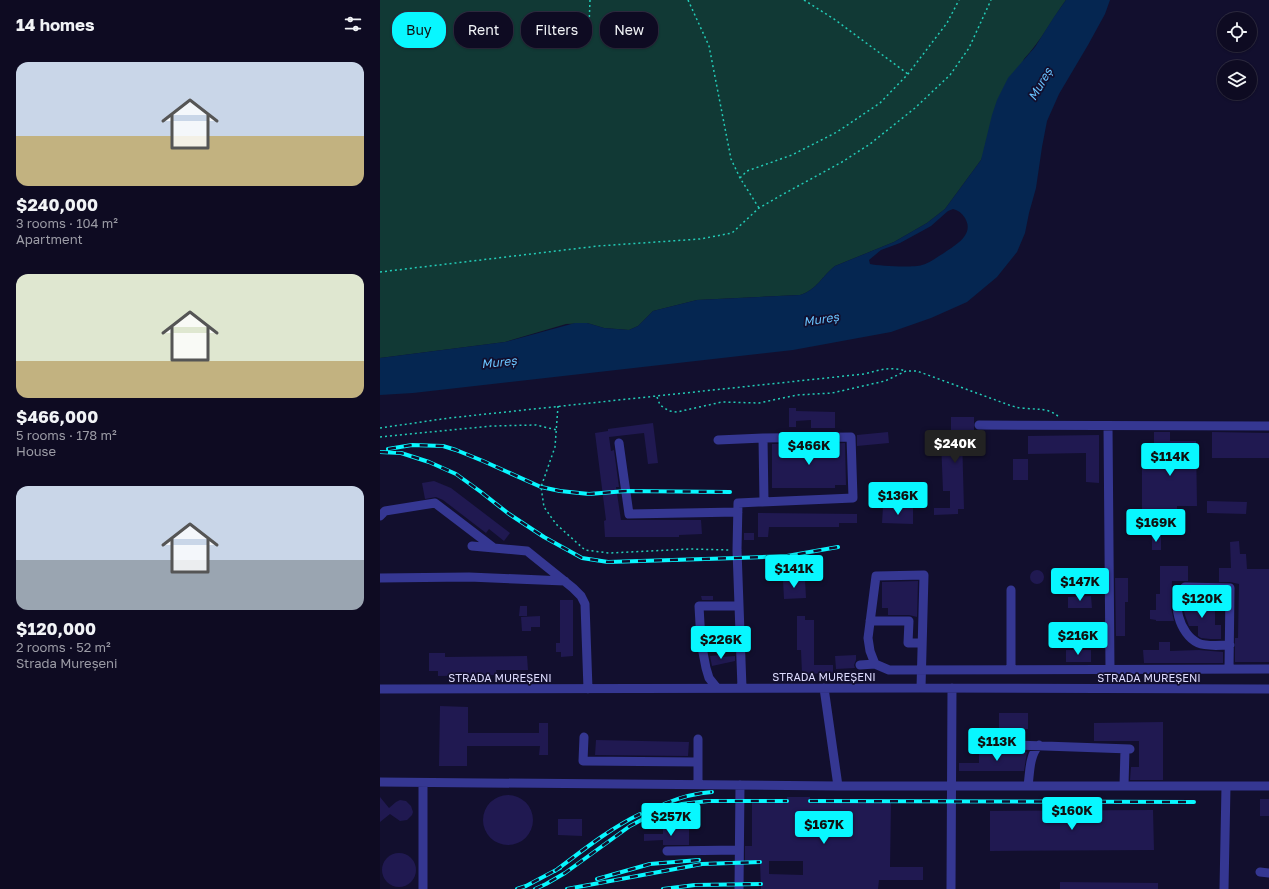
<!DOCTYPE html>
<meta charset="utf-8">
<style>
:root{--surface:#0e0b22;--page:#1c192f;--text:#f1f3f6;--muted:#9b9ba5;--line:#2e2b40;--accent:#08f7ff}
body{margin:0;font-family:"Golos Text",sans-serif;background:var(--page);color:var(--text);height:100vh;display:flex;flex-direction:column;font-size:15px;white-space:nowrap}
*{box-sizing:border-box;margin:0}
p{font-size:13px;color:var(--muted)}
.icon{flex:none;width:22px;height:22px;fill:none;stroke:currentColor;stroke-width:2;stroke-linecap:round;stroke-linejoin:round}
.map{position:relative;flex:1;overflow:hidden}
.details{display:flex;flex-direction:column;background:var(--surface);width:380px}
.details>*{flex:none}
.top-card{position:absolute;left:12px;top:12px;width:380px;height:36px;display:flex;gap:8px}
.controls{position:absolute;left:837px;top:12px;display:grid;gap:8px}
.controls a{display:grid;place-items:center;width:40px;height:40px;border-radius:50%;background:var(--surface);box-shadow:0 1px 3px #0004,0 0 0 1px var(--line);font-size:20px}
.price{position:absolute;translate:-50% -34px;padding:0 9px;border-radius:4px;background:var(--accent);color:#111;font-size:13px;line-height:26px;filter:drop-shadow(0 1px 2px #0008)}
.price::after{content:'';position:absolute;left:50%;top:24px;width:12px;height:9px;margin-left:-6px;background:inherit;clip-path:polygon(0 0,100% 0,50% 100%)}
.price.active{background:#222;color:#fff}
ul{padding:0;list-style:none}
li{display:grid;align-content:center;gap:8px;height:212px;padding:0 16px}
li span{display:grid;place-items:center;height:124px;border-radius:12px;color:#555}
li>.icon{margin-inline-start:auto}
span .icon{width:72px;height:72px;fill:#fffc;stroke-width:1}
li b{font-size:17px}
h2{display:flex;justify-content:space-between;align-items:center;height:48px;padding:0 16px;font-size:17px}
.chip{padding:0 14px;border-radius:16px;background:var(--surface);box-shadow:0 1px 3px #0004,0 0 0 1px var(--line);font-size:14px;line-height:36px}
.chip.active{background:var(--accent);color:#111}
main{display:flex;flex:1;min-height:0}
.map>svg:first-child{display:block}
.green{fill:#113935}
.water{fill:#052651;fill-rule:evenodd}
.building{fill:#201951;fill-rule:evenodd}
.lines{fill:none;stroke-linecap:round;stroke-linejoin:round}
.path{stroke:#23ccb7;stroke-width:1.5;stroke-dasharray:2 3;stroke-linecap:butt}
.minor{stroke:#353792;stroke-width:9}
.rail-casing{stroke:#08f7ff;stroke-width:4}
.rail{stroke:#120f2e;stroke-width:2.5;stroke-dasharray:8;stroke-linecap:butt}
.labels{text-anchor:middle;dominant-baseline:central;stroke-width:3.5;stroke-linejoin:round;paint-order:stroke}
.street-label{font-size:11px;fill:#dedcff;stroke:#120f2e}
.water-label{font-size:12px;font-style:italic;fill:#6ac4ff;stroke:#120f2e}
</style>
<main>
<section class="details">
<h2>14 homes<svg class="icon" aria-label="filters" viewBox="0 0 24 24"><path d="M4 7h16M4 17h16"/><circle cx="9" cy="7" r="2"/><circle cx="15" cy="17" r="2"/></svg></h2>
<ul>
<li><span style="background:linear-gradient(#c9d6e8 60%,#c2b280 0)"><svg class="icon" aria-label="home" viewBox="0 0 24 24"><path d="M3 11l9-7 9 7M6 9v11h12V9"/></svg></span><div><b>$240,000</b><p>3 rooms · 104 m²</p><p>Apartment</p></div></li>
<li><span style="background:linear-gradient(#dfe7d0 70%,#c2b280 0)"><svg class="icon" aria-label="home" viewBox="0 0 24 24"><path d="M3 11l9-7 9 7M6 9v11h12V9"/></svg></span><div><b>$466,000</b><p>5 rooms · 178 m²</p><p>House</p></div></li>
<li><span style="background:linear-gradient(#c9d6e8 60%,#9aa5b1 0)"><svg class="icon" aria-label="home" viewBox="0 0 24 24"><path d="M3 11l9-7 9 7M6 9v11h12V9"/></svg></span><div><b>$120,000</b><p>2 rooms · 52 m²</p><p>Strada Mureșeni</p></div></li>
</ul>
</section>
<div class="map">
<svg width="889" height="889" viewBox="0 0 889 889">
<rect width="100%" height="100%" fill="#120f2e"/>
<!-- green -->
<path class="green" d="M0 0H686C672 19 661 41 644 59L601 160 565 209 547 223 514 242 455 266C442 276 437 290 420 295L317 300 273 311 258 326 249 330 224 328 207 323 186 324 125 342 0 358Z"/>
<!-- water -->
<path class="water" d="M686 0H730L725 14 708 45 679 94 667 121 662 147 656 188 649 213 645 233 637 252 617 277 587 302 551 318 511 332 413 350 33 393 0 395V358L125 342 195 323H207L224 328 249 330 258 326 273 311 317 300 420 295C437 290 442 276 455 266L514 242 547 223 565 209 601 160 612 115 617 100 628 78 655 47 674 17ZM573 209C578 210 582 213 585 218 595 235 575 245 564 253 557 257 550 263 542 265 533 268 499 266 490 264L489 260 501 250 520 243 542 231 551 226 568 211Z"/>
<!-- building -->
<path class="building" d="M409 408H416V411L455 412V428H431V420L416 421V427H409Z
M571 417H594V436H582L584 509H578V514L554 515V508H570V491H563L561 441H569L568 439H571Z
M273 423 278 463 268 464 264 433 229 437 231 451 234 450 239 487H236L241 520H321L322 534 299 535V537H225L224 521 226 520 215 433 228 431V429Z
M508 432 509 443 477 446V435Z
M774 432H790V441H816L817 506H797V517H774V510H762V462H774Z
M832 432 889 433V458H832Z
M719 435V483L706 482V453L648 454V436Z
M465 443 466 485H455V488H392V444Z
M633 459H648V480H633Z
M54 481 71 488 130 533 124 541 109 529 106 533 63 500 56 497 45 499 42 483Z
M827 501 867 502 866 514 827 513Z
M503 507 533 508V524L502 523Z
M378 513 477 514V523H459V527H389L388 537H378Z
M364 533H374V540H364Z
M772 536H781V550H772Z
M859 541 860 554H866L867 569H889V662H855V638H858L859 584 850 582H839V568H851L850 542Z
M780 566H808V581H792L791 608 794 621H776V620L770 619V610H776V594H780Z
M709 568H717L718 584H709Z
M650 577a7 7 0 1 1 14 0a7 7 0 1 1-14 0Z
M735 578H748V602H745V636H736Z
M425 579 426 598 404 599 403 580Z
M538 581 537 617 529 615H508V608H502V582Z
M321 596H333V600H322Z
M711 596 712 608H688V597Z
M805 598H821V609H835V625H841V639H830L821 638 818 636V626H809L805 615 803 608Z
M180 600H193V656L181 657V652H176V643H180Z
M140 606H147V616H139Z
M160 616V627H151V631H142L141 617Z
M417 616H425V620H434V665H453V673L422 674 421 650H417Z
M779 642H790V651L819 650 843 652V663H764L763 650H779Z
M686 650H711V662H686Z
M49 653H65V657L147 656 148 670H116L117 675 58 676V671H49Z
M340 655 341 657 355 656V661L332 666 330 656Z
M476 655V660L474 665 475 668 456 669 455 656Z
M60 706 88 707V733H159V723H168V755H159L160 746H87V766H59Z
M619 713H648V729H619Z
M783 722V780H750L751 767H759V741H714V723Z
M216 740 309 742 308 756 215 755Z
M599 752H647L644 771H579V763H599Z
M103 820a25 25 0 1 1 50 0a25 25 0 1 1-50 0Z
M0 797 9 808 16 802 20 800 26 801 31 806 33 812 32 815 27 820 20 821 10 814 0 822Z
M407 797H430V802L511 803 510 867H543V880H499L498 889H381L380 861H365V846H372V801L407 802ZM389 861H423V875L389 874Z
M880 799H889V816H880Z
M773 810 774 850 610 851V811Z
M178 819H202V836L178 835Z
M309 828V845H283V840L264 841V834H283V829Z
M2 870a17 17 0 1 1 34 0a17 17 0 1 1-34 0Z
M680 882 778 883V889H680Z"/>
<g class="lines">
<!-- path -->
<path class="path" d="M308 0 329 46 351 159 360 178 379 208
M424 0 454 19 528 74
M209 27 210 0
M360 178 367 171 412 155 457 132 500 103 528 74 567 23 579 0
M0 272 218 246 320 239 352 233 379 208 398 197 462 162 490 144 535 108 570 75 589 48 611 0
M277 397 280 405 289 411 297 412 342 402 379 403 417 395 452 393 505 381 526 371H537L629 405C633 406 637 408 642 408 656 410 668 407 679 417
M178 406 175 447 161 487 164 507 176 524 205 550 229 553 310 549 349 550
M0 428 69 418 484 374C500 370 510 366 526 371
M0 437 111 426 156 425 177 430"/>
<!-- minor -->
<path class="minor" d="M599 425 889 426
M728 426 730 669
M383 438 384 502
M338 440 383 438 471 437 473 498 358 503 357 550 362 688
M239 443 249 514 358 512
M0 516 5 511 55 503 114 548
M92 546 147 551 193 588 201 596 205 604 208 689
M0 578 89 577 185 581
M631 590V669
M490 621H529L528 643H542
M495 664 490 651 488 638 496 576 544 575 541 688
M480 665 495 664 509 670 889 669
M849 669 850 588 805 587C789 600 800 635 818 643 827 647 840 645 850 645
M337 688 329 678 326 668 321 642 319 606H359
M444 688 458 786
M0 689 541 688 889 689
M204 737 203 761 318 762
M605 744 750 749
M0 782 458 786H889
M318 784V739
M648 786C650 772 649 756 659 745
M744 786 745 749
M287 851 359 850
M880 872 889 873
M43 889V783
M359 889 360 785
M571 889 572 688
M844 889 846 786"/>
<!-- rail casing -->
<g class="rail-casing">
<path id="rail" d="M8 449 32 445 63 446 76 450 103 461 161 487 180 491 209 494 246 491 350 492
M0 452 21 453 49 462 76 474 101 492 129 514 164 537 202 558 228 562 357 558 407 556 458 547
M430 801 814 802
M284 804C299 798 315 793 332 792
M175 871C202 851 229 829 260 814
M217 879 270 864 319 860
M137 889 146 886 180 868
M155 889 166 884 185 873 250 826 278 811 302 804 328 801H407
M187 889 322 864 380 862
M283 889 315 885 381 884"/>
</g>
<!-- rail -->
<use href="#rail" class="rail"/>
</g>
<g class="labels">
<!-- street labels -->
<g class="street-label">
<text x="444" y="676">STRADA MUREȘENI</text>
<text x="120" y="677">STRADA MUREȘENI</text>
<text x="769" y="677">STRADA MUREȘENI</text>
</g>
<!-- water labels -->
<g class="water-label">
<text transform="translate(660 84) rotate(-60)">Mureș</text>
<text transform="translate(441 319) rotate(-8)">Mureș</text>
<text transform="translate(119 362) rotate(-6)">Mureș</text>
</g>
</g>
</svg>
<div class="controls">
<a><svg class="icon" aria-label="locate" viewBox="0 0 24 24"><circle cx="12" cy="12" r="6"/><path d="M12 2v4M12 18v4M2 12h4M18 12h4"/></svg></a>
<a><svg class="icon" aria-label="layers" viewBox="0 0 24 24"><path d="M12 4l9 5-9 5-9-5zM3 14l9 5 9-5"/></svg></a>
</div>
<b class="price active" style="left:575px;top:464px">$240K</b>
<b class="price" style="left:429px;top:466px">$466K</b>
<b class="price" style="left:790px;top:477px">$114K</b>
<b class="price" style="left:518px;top:516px">$136K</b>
<b class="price" style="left:776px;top:543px">$169K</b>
<b class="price" style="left:414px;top:589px">$141K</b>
<b class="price" style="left:700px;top:602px">$147K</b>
<b class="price" style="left:822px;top:619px">$120K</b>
<b class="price" style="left:698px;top:656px">$216K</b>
<b class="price" style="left:341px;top:660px">$226K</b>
<b class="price" style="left:617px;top:762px">$113K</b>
<b class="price" style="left:692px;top:831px">$160K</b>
<b class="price" style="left:291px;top:837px">$257K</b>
<b class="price" style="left:444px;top:845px">$167K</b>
<div class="top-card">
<a class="chip active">Buy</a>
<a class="chip">Rent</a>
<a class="chip">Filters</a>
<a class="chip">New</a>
</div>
</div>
</main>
